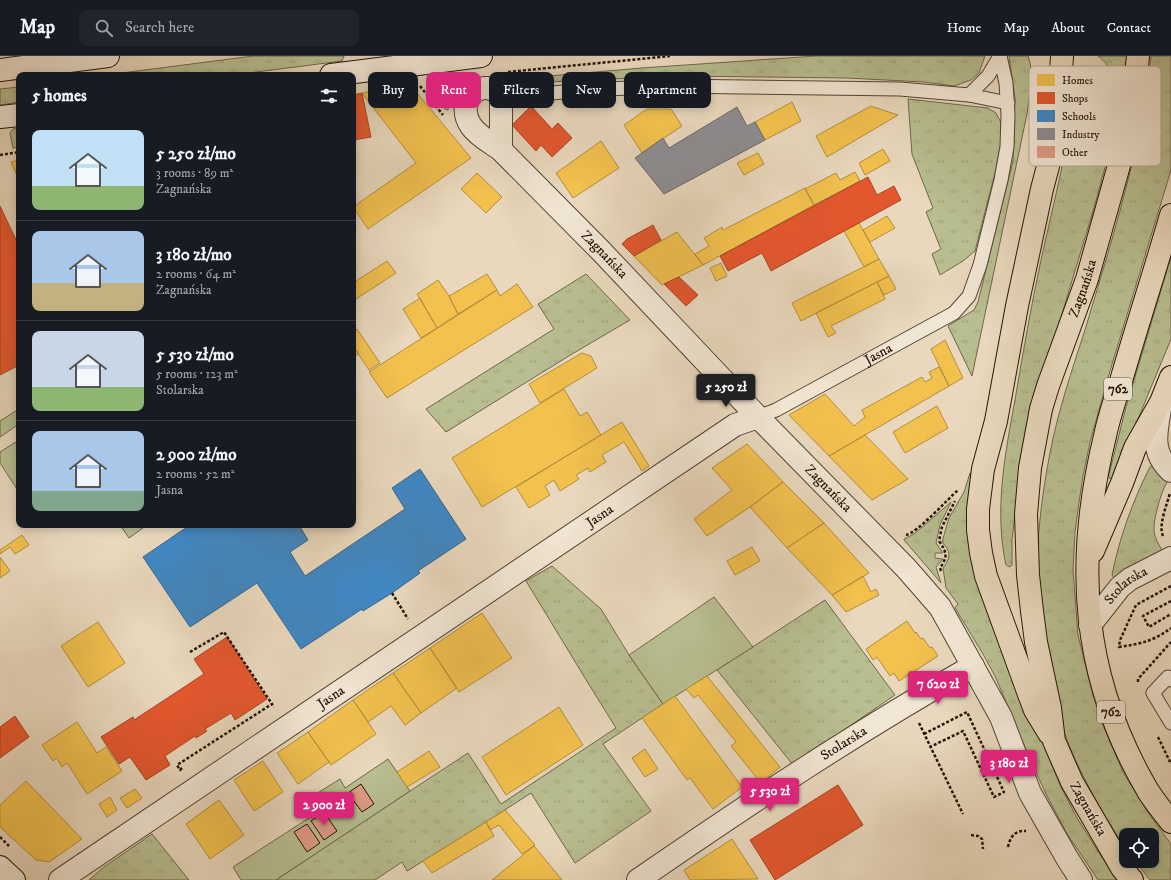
<!DOCTYPE html>
<meta charset="utf-8">
<style>
:root{--surface:#171b24;--page:#20242c;--text:#f1f3f6;--muted:#9ea1a6;--line:#363941;--accent:#db2777}
body{margin:0;font-family:"IM FELL DW Pica",serif;background:var(--page);color:var(--text);height:100vh;display:flex;flex-direction:column;font-size:15px;white-space:nowrap}
*{box-sizing:border-box;margin:0}
p{font-size:13px;color:var(--muted)}
.icon{flex:none;width:22px;height:22px;fill:none;stroke:currentColor;stroke-width:2;stroke-linecap:round;stroke-linejoin:round}
.map{position:relative;flex:1;overflow:hidden}
.side{position:absolute;left:16px;top:16px;width:340px;height:456px;display:flex;flex-direction:column;background:var(--surface);border-radius:8px;box-shadow:0 2px 10px #0003}
.side>*{flex:none}
.banner{position:absolute;left:368px;top:16px;width:380px;height:36px;display:flex;gap:8px}
.controls{position:absolute;left:1119px;top:772px;display:grid;gap:8px}
.controls a{display:grid;place-items:center;width:40px;height:40px;border-radius:8px;background:var(--surface);box-shadow:0 2px 10px #0003;font-size:20px}
.price{position:absolute;translate:-50% -34px;padding:0 9px;border-radius:4px;background:var(--accent);color:#fff;font-size:13px;line-height:26px;filter:drop-shadow(0 1px 2px #0008)}
.price::after{content:'';position:absolute;left:50%;top:24px;width:12px;height:9px;margin-left:-6px;background:inherit;clip-path:polygon(0 0,100% 0,50% 100%)}
.price.current{background:#222;color:#fff}
ul{padding:0;list-style:none}
li{display:flex;align-items:center;gap:12px;height:100px;padding:0 16px}
li+li{border-top:1px solid var(--line)}
li span{display:grid;place-items:center;flex:none;width:112px;height:80px;border-radius:8px;color:#555}
li>.icon{margin-inline-start:auto}
span .icon{width:48px;height:48px;fill:#fffc;stroke-width:1}
li b{font-size:17px}
h2{display:flex;justify-content:space-between;align-items:center;height:48px;padding:0 16px;font-size:17px}
.tag{padding:0 14px;border-radius:8px;background:var(--surface);box-shadow:0 2px 10px #0003;font-size:14px;line-height:36px}
.tag.current{background:var(--accent);color:#fff}
header{display:flex;align-items:center;gap:24px;box-sizing:border-box;height:56px;padding:0 20px;background:var(--surface);border-bottom:1px solid var(--line)}
header strong{font-size:19px}
nav{display:flex;gap:22px;margin-inline-start:auto;font-size:14px}
.search{width:280px;height:36px;background:var(--page);display:flex;align-items:center;gap:10px;box-sizing:border-box;padding:0 14px;border-radius:8px;color:var(--muted);font-size:15px}
.map>svg:first-child{display:block}
.grass{fill:url(#grass-tufts);stroke:#6e684c}
.garden{fill:#b8be90;stroke:#6e684c}
.homes{fill:#f2c14e;stroke:#b48d39}
.shops{fill:#e4572e;stroke:#aa4322}
.schools{fill:#3f88c5;stroke:#37658c}
.industry{fill:#8d8d92;stroke:#6d6868}
.building{fill:#df9c87;stroke:#231307}
.lines{fill:none;stroke-linecap:round;stroke-linejoin:round}
.lane-casing{stroke:#544434;stroke-width:15}
.street-casing{stroke:#544434;stroke-width:24}
.secondary-casing{stroke:#231307;stroke-width:24}
.primary-casing{stroke:#231307;stroke-width:24}
.path{stroke:#231307;stroke-width:2.5;stroke-dasharray:3 2;stroke-linecap:butt}
.lane{stroke:#f1e6d4;stroke-width:13}
.street{stroke:#f1e6d4;stroke-width:22}
.secondary{stroke:#f1e6d4;stroke-width:22}
.primary{stroke:#e9d8bd;stroke-width:22}
.labels{text-anchor:middle;dominant-baseline:central;stroke-width:4;stroke-linejoin:round;paint-order:stroke}
.shield{fill:#f1e6d4;stroke:#615244;stroke-width:1}
.shield-label{font-size:13px;font-weight:bold;fill:#231307}
.street-label{font-size:14px;fill:#231307;stroke:#f1e6d4}
.key{fill:#f1e6d4;stroke:#b3a796;stroke-width:1}
.key-label{font-size:11px;fill:#231307}
</style>
<header>
<strong>Map</strong>
<div class="search"><svg class="icon" aria-label="search" viewBox="0 0 24 24"><circle cx="10" cy="10" r="6"/><path d="M15 15l6 6"/></svg>Search here</div>
<nav><a>Home</a><a>Map</a><a>About</a><a>Contact</a></nav>
</header>
<div class="map">
<svg width="1171" height="824" viewBox="0 0 1171 824">
<defs>
<pattern id="grass-tufts" width="24" height="20" patternUnits="userSpaceOnUse"><rect width="24" height="20" fill="#b8be90"/><path d="M3 7l-1-3M5 7V3M7 7l1-3M15 17l-1-3M17 17v-4M19 17l1-3" fill="none" stroke="#9ea27b"/></pattern>
</defs>
<rect width="100%" height="100%" fill="#e9d8bd"/>
<filter id="stains"><feTurbulence type="fractalNoise" baseFrequency=".005" numOctaves="4"/><feColorMatrix values="0 0 0 0 .2 0 0 0 0 .09 0 0 0 0 .02 0 0 0 .5 -.17"/></filter>
<radialGradient id="worn" r=".72"><stop offset=".6" stop-color="#630" stop-opacity="0"/><stop offset="1" stop-color="#630" stop-opacity=".3"/></radialGradient>
<!-- grass -->
<path class="grass" d="M253 0H344L342 5 233 19H106Z
M816 0H985L979 17 971 24 954 30 924 26 847 22 681 20 567 25 509 29 491 25 642 12Z
M1009 0H1028C1035 18 1029 39 1027 58L972 320 948 270 974 254 978 246 1013 105 1015 42Z
M1098 0H1127L1114 78 1094 152 1045 314 1018 437 1012 483V509L1010 511 1006 509C994 455 1005 398 1015 344 1023 297 1031 250 1041 204 1054 145 1070 86 1075 26L1110 34C1112 18 1112 11 1098 0Z
M1151 0H1171V114L1110 315 1090 386 1083 420 1078 453 1075 476 1073 514 1078 579 1093 639 1102 667 1123 716 1149 758 1171 788V824H1150L1135 805H1152V779H1126V793C1092 742 1063 688 1050 628 1046 609 1046 589 1044 570 1041 551 1036 528 1037 508 1038 471 1043 433 1050 397 1058 355 1072 314 1085 274 1112 183 1141 94 1151 0Z
M455 24 457 26C454 30 448 33 447 36 444 42 450 48 448 54L445 53 427 30 428 27Z
M19 31V46L0 49V33Z
M908 43 988 52 996 57 1001 67V86L995 117 975 195 963 205 940 219 932 198 941 193 926 156 933 152 912 98Z
M19 72V91L13 92 10 77 13 73Z
M1171 201V283L1114 421 1111 423 1109 422V418L1126 351Z
M586 218 630 264 572 298 446 376 426 353 554 273 538 248Z
M1152 410 1167 426C1161 436 1153 464 1154 475 1155 483 1159 489 1163 496L1114 522 1112 519C1119 483 1133 444 1150 411Z
M970 417H974L972 438 1041 683 1061 731 1077 762 1101 800 1119 824H1098L1066 776 1047 740 1033 710 996 622 983 598 955 552 958 548 946 532 943 512C951 501 951 496 942 486L949 462 964 436Z
M951 446 940 469 936 487 943 497H935V502L943 503 936 511 941 527 904 484V483L914 478Z
M552 510 601 553 629 599 663 648 603 688 651 755 575 807 531 737 486 766 407 815 402 806 375 824H276L410 735 468 697 501 748 616 672 585 622 526 525Z
M825 544 895 639 793 709 717 614Z
M152 778 189 824H89L104 811Z"/>
<!-- garden -->
<path class="garden" d="M19 353V368L0 381V365Z
M19 384V436L0 407V396Z
M120 469H147L129 482Z
M714 541 753 591 663 648 629 599Z
M388 703 410 735 276 824H241L233 811 309 762 300 748 340 723 345 732Z"/>
<!-- homes -->
<path class="homes" d="M404 29 413 32 471 102 368 173 353 151 416 107 362 37Z
M792 46 801 65 765 84 755 66Z
M871 50 898 59 827 101 816 80Z
M647 53H671L682 70 642 97 624 69Z
M601 85 619 112 573 142 556 117Z
M883 93 890 105 865 119 859 107Z
M758 97 764 108 744 119 737 107Z
M19 104V124L11 106Z
M855 116 860 125 814 149 805 133 836 117 840 124Z
M477 117 502 141 486 157 461 133Z
M805 132 814 149 703 209 695 198 709 190 704 182 722 171 723 174Z
M887 160 895 172 870 186 863 174Z
M859 167 879 203 864 211 844 175Z
M677 176 703 209 662 229 634 200Z
M879 203 889 220 801 265 792 247Z
M387 205 396 217 353 245V227Z
M721 207 727 220 716 225 710 212Z
M487 218 497 234 458 258 449 240Z
M889 220 896 233 884 239 877 226Z
M438 224 449 240 458 258 437 272 417 238Z
M877 226 885 243 831 270 836 277 828 281 816 257Z
M517 228 533 251 387 342 369 316 497 234 500 240Z
M420 242 437 272 421 282 403 253Z
M357 273 380 307 369 314 353 290V276Z
M945 284 963 322 949 330 931 293Z
M353 290 359 298 353 301Z
M582 297 591 300 597 312 540 347 529 328Z
M939 311 949 330 829 400 789 359 825 338 854 370 865 361 862 354 922 321 925 326 932 322 929 316Z
M564 333 580 360 587 356 601 379 482 451 452 402Z
M937 350 948 372 905 397 893 376Z
M622 366 649 410 642 415 624 386 602 399 606 406 590 416 588 412 576 419 579 423 560 435 554 424 545 430 550 439 529 452 516 431Z
M865 379 908 423 872 444 829 400Z
M747 388 783 426 750 451 707 480 694 463 732 434 712 412Z
M783 426 824 467 787 492 750 451Z
M824 467 869 517 832 539 787 492Z
M22 479 29 489 15 498 10 491 0 498V494Z
M752 491 760 505 735 519 727 505Z
M0 501 10 515 0 522Z
M863 520 871 536 876 533 879 539 846 556 832 539Z
M482 557 512 602 459 636 430 592Z
M907 565 915 577 916 576 921 583 923 582 930 592 932 591 938 600 899 625 894 617 890 620 877 601 873 604 866 593Z
M98 566 125 607 88 631 61 590Z
M430 592 457 632 421 657 393 617Z
M393 617 421 657 405 669 391 650 368 666 353 644Z
M707 620 780 711 761 727 731 690 736 686 698 639 694 642 686 633Z
M675 640 742 731 713 753 690 722 687 724 642 662Z
M353 644 376 678 331 709 308 676Z
M559 651 583 689 506 739 482 701Z
M77 666 97 697 106 691 122 715 87 738 67 707 62 711 57 702 53 705 42 689Z
M308 676 329 706 298 728 277 697Z
M645 693 658 713 645 721 632 702Z
M429 695 440 711 407 731 397 716Z
M263 705 283 736 254 755 234 724Z
M26 725 82 783 49 806 36 804 0 771V749Z
M135 733 142 742 127 752 120 742Z
M110 741 117 754 107 761 99 748Z
M219 744 244 779 210 803 186 768Z
M505 754 535 789 522 798 499 769 490 774 486 766Z
M486 766 494 780 432 817 423 805Z
M732 783 758 823 690 824 684 814Z
M534 790 562 824H492Z"/>
<!-- shops -->
<path class="shops" d="M362 37 371 81 353 84V39Z
M531 50 552 73 558 67 572 82 552 101 541 89 536 95 512 69Z
M868 121 877 139 894 130 901 144 771 215 762 197 728 215 720 200Z
M0 150 19 190V309L0 319Z
M653 169 661 184 634 200 622 188 627 183Z
M679 221 698 239 686 250 664 228Z
M227 581 267 643 235 664 231 657 205 673 207 675 196 682 195 680 165 700 170 709 146 724 130 701 119 708 101 681 133 661 134 664 204 618 194 603Z
M15 660 29 681 0 702V671Z
M838 729 863 769 775 824 750 784Z"/>
<!-- schools -->
<path class="schools" d="M420 413 466 483 418 515 420 517 392 537 363 555 362 553 301 593 257 527 190 571 143 501 190 469H299L308 484 290 496 305 520 405 453 392 432Z"/>
<!-- industry -->
<path class="industry" d="M737 51 747 70 755 66 765 84 664 138 635 102 663 82 669 92Z"/>
<!-- building -->
<path class="building" d="M361 728 374 748 362 756 348 737Z
M324 756 337 775 324 784 311 765Z
M307 768 320 787 307 796 294 776Z"/>
<g class="lines">
<!-- lane casing -->
<g class="lane-casing">
<g id="lane">
<path d="M969 39 988 20 1000 0"/>
<path d="M501 41 588 34 669 30 900 33 969 39 1008 47"/>
<path id="s1" d="M758 361 776 354 954 257 969 240 980 209 1001 124 1007 91 1008 58 1006 27 1000 0"/>
<path d="M1171 624 1168 621 1153 637 1171 667"/>
</g>
</g>
<!-- street casing -->
<g class="street-casing">
<g id="street">
<path id="s2" d="M501 94C491 87 478 80 471 70 453 43 485 18 501 41V94L602 196 758 361 906 512 940 551 1001 661 1030 737 1067 802 1081 824"/>
<path d="M1161 347C1157 373 1149 395 1171 415"/>
<path id="s3" d="M1090 569 1120 531 1130 523 1171 502"/>
<path id="s4" d="M60 824 735 369 758 361"/>
<path id="s5" d="M638 824C747 749 858 675 973 610"/>
</g>
</g>
<!-- secondary casing -->
<g class="secondary-casing">
<path id="secondary" d="M0 14 108 0
M331 19 481 0
M0 61 19 59
M0 811 14 824"/>
</g>
<!-- primary casing -->
<g class="primary-casing">
<g id="primary">
<path d="M1171 159C1155 215 1137 269 1121 325 1115 343 1109 361 1105 380 1074 507 1081 621 1148 735 1155 746 1163 756 1171 766"/>
<path d="M1093 495 1122 427 1135 392 1161 346 1171 321"/>
<path d="M1049 677 1035 654 1030 641 986 520 981 497 978 474V453L983 413 996 365 1017 250 1042 133 1052 95 1059 48 1062 0"/>
<path id="s6" d="M1132 824 1122 812 1072 726 1054 685 1050 652 1036 586 1032 555 1028 519 1026 458 1030 412 1041 353 1048 330 1087 223 1125 88 1134 39 1138 0"/>
</g>
</g>
<!-- path -->
<path class="path" d="M508 16 670 0
M420 30 443 59
M0 99 19 96
M906 479C917 477 948 443 958 434
M1163 480C1158 470 1167 448 1170 437
M941 515 940 512C948 500 947 497 939 485L942 471 955 445
M1171 530 1136 549 1120 584 1119 591C1140 588 1154 585 1171 572
M392 537 408 563
M1171 545 1143 560 1149 571 1171 558
M190 596 224 576 272 648
M1138 626V623L1171 586
M919 667 963 758
M924 678 967 656 1004 736 994 741 963 675 930 691
M1158 681 1171 708
M182 712 180 714 177 709 272 648 274 651
M971 779 978 780 982 783 983 793
M0 781 9 790
M1008 791C1010 781 1015 774 1026 775"/>
<!-- lane -->
<use href="#lane" class="lane"/>
<!-- street -->
<use href="#street" class="street"/>
<!-- secondary -->
<use href="#secondary" class="secondary"/>
<!-- primary -->
<use href="#primary" class="primary"/>
</g>
<g class="labels">
<!-- shield labels -->
<g class="shield">
<rect x="1104" y="322" width="28" height="22" rx="3"/>
<rect x="1097" y="645" width="28" height="22" rx="3"/>
</g>
<g class="shield-label">
<text x="1118" y="333">762</text>
<text x="1111" y="656">762</text>
</g>
<!-- street labels -->
<g class="street-label">
<text stroke="none"><textPath href="#s2" startOffset="307">Zagnańska</textPath></text>
<text stroke="none"><textPath href="#s6" startOffset="623">Zagnańska</textPath></text>
<text stroke="none"><textPath href="#s1" startOffset="136">Jasna</textPath></text>
<text stroke="none"><textPath href="#s2" startOffset="631">Zagnańska</textPath></text>
<text stroke="none"><textPath href="#s4" startOffset="651">Jasna</textPath></text>
<text stroke="none"><textPath href="#s3" startOffset="54">Stolarska</textPath></text>
<text stroke="none"><textPath href="#s4" startOffset="327">Jasna</textPath></text>
<text stroke="none"><textPath href="#s5" startOffset="247">Stolarska</textPath></text>
<text transform="translate(1088 753) rotate(60)">Zagnańska</text>
</g>
</g>
<!-- legend -->
<rect x="1029" y="10" width="132" height="100" rx="6" class="key"/>
<rect x="1037" y="18" width="18" height="12" fill="#f2c14e"/>
<rect x="1037" y="36" width="18" height="12" fill="#e4572e"/>
<rect x="1037" y="54" width="18" height="12" fill="#3f88c5"/>
<rect x="1037" y="72" width="18" height="12" fill="#8d8d92"/>
<rect x="1037" y="90" width="18" height="12" fill="#df9c87"/>
<g class="key-label">
<text x="1062" y="28">Homes</text>
<text x="1062" y="46">Shops</text>
<text x="1062" y="64">Schools</text>
<text x="1062" y="82">Industry</text>
<text x="1062" y="100">Other</text>
</g>
<rect width="100%" height="100%" filter="url(#stains)"/>
<rect width="100%" height="100%" fill="url(#worn)"/>
</svg>
<div class="controls">
<a><svg class="icon" aria-label="locate" viewBox="0 0 24 24"><circle cx="12" cy="12" r="6"/><path d="M12 2v4M12 18v4M2 12h4M18 12h4"/></svg></a>
</div>
<b class="price current" style="left:726px;top:352px">5 250 zł</b>
<b class="price" style="left:938px;top:649px">7 620 zł</b>
<b class="price" style="left:1009px;top:728px">3 180 zł</b>
<b class="price" style="left:770px;top:756px">5 530 zł</b>
<b class="price" style="left:324px;top:770px">2 900 zł</b>
<div class="banner">
<a class="tag">Buy</a>
<a class="tag current">Rent</a>
<a class="tag">Filters</a>
<a class="tag">New</a>
<a class="tag">Apartment</a>
</div>
<section class="side">
<h2>5 homes<svg class="icon" aria-label="filters" viewBox="0 0 24 24"><path d="M4 7h16M4 17h16"/><circle cx="9" cy="7" r="2"/><circle cx="15" cy="17" r="2"/></svg></h2>
<ul>
<li><span style="background:linear-gradient(#bfe0f5 70%,#8fb573 0)"><svg class="icon" aria-label="home" viewBox="0 0 24 24"><path d="M3 11l9-7 9 7M6 9v11h12V9"/></svg></span><div><b>5 250 zł/mo</b><p>3 rooms · 89 m²</p><p>Zagnańska</p></div></li>
<li><span style="background:linear-gradient(#a9c7e8 65%,#c2b280 0)"><svg class="icon" aria-label="home" viewBox="0 0 24 24"><path d="M3 11l9-7 9 7M6 9v11h12V9"/></svg></span><div><b>3 180 zł/mo</b><p>2 rooms · 64 m²</p><p>Zagnańska</p></div></li>
<li><span style="background:linear-gradient(#c9d6e8 70%,#8fb573 0)"><svg class="icon" aria-label="home" viewBox="0 0 24 24"><path d="M3 11l9-7 9 7M6 9v11h12V9"/></svg></span><div><b>5 530 zł/mo</b><p>5 rooms · 123 m²</p><p>Stolarska</p></div></li>
<li><span style="background:linear-gradient(#a9c7e8 75%,#7fa58c 0)"><svg class="icon" aria-label="home" viewBox="0 0 24 24"><path d="M3 11l9-7 9 7M6 9v11h12V9"/></svg></span><div><b>2 900 zł/mo</b><p>2 rooms · 52 m²</p><p>Jasna</p></div></li>
</ul>
</section>
</div>
